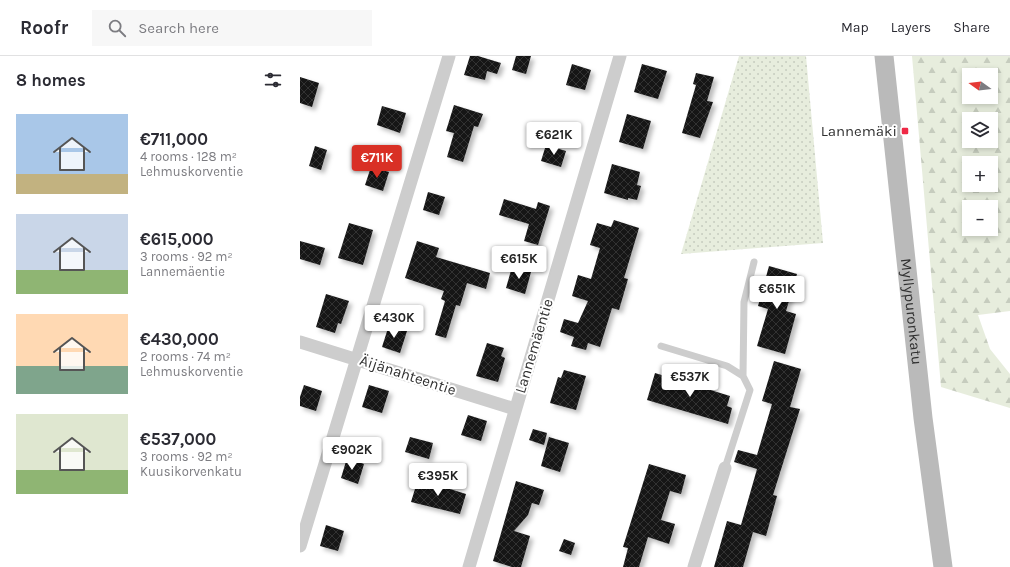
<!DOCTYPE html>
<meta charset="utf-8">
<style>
:root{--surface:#fff;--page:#f7f7f7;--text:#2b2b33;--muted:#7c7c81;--line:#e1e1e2;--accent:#d93025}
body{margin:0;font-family:Karla,sans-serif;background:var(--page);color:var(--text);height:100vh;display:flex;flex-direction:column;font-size:15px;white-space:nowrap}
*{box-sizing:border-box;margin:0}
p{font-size:13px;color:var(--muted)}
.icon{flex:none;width:22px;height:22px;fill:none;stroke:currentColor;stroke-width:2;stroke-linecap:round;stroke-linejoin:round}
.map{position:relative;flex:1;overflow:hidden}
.side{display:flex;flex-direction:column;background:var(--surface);width:300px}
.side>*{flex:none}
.needle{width:26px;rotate:285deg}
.controls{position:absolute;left:662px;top:12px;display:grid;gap:8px}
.controls a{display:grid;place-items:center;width:36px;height:36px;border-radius:0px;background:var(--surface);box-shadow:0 2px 6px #0003;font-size:20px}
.price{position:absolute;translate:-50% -34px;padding:0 9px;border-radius:4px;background:#fff;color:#222;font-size:13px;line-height:26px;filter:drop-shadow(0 1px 2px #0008)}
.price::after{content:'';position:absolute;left:50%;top:24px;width:12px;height:9px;margin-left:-6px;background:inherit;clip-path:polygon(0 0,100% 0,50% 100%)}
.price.on{background:var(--accent);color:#fff}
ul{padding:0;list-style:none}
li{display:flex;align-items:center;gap:12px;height:100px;padding:0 16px}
li span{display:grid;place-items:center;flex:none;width:112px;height:80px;border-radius:0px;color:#555}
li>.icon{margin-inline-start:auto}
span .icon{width:48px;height:48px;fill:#fffc;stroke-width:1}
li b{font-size:17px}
h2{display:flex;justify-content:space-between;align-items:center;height:48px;padding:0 16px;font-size:17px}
header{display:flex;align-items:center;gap:24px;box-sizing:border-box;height:56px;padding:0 20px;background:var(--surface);border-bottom:1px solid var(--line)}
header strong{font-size:19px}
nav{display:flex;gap:22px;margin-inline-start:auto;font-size:14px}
.search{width:280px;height:36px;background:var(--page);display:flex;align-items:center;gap:10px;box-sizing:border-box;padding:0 14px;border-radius:0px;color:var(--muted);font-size:15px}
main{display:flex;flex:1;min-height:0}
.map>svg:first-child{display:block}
.green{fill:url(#green-dots)}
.forest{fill:url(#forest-firs);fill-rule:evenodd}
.building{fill:url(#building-cross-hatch);filter:url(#shadow)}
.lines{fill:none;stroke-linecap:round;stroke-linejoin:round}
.lane{stroke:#cdcdcd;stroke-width:7}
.street{stroke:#cdcdcd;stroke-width:13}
.secondary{stroke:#bababa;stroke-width:19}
.poi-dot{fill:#ef2946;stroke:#fff;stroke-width:1.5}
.labels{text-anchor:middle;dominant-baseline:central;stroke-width:4;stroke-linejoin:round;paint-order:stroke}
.poi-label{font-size:15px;fill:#303030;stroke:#fff;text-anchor:end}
.street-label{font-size:15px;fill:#303030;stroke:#fff}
</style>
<header>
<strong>Roofr</strong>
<div class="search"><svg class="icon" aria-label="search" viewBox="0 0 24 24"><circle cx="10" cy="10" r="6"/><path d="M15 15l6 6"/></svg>Search here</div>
<nav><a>Map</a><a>Layers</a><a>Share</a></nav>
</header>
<main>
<section class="side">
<h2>8 homes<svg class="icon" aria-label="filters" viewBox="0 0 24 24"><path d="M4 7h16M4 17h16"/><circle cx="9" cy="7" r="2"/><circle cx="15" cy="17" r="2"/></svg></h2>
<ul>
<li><span style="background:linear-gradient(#a9c7e8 75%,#c2b280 0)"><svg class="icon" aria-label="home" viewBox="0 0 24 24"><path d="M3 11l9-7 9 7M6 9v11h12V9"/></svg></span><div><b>€711,000</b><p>4 rooms · 128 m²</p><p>Lehmuskorventie</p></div></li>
<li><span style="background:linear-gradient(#c9d6e8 70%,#8fb573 0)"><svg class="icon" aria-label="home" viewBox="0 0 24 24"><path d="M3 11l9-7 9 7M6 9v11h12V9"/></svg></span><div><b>€615,000</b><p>3 rooms · 92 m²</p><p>Lannemäentie</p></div></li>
<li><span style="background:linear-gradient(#ffd9b3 65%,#7fa58c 0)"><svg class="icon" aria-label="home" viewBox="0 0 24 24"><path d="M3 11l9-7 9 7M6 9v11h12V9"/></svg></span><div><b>€430,000</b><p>2 rooms · 74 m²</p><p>Lehmuskorventie</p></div></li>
<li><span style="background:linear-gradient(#dfe7d0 70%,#8fb573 0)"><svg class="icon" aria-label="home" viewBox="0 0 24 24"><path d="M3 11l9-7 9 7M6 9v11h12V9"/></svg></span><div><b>€537,000</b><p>3 rooms · 92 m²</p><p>Kuusikorvenkatu</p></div></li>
</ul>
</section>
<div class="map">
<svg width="710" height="511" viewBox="0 0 710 511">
<defs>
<pattern id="green-dots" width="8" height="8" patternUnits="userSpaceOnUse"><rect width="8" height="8" fill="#e7eddd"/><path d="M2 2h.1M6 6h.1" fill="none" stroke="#c6ccbe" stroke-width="1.8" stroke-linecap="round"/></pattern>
<pattern id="forest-firs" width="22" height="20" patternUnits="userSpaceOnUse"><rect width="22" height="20" fill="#e7eddd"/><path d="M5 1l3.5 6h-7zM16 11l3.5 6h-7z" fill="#c6ccbe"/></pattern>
<pattern id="building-cross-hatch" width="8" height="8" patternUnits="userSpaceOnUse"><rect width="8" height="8" fill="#171717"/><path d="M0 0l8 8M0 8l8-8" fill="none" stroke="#303030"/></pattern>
<filter id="shadow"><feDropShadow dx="3.5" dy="3.5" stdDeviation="2" flood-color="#0004"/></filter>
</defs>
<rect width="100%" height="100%" fill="#fff"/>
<!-- green -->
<path class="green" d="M439 0H506L523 187 381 198Z"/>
<!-- forest -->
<path class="forest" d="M612 0H710V255L678 259 690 293 710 318V352L641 331ZM669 19H691V41H669ZM669 63H691V85H669ZM669 107H691V129H669ZM669 151H691V173H669Z"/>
<!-- building -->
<path class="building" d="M170 0H178L201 7 197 18 187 15 185 24 164 19Z
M216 0H231L226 18 212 14Z
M272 8 291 14 285 34 266 29Z
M342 8 367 15 358 43 334 36Z
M396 17 414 21 407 45 413 46 400 82 382 77 396 29 393 28Z
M0 21 19 27 12 51 0 47Z
M154 49 183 58 178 71 174 70 163 106 147 101 154 77 146 75Z
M82 50 106 57 100 77 77 69Z
M327 58 351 65 343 93 319 86Z
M246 89 266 95 261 111 241 105Z
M15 90 27 94 21 114 9 110Z
M312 108 340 116 337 129 341 130 337 144 328 142V144L304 137Z
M71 111 89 116 83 135 65 129Z
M128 136 145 141 139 159 123 154Z
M204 143 236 153 238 146 250 150 238 189 224 185 229 168 199 159Z
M314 164 339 172 324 222 328 223 319 254 312 252 300 291 288 287 286 294 271 290 274 281 260 276 264 263 278 267 288 245 272 240 278 219 291 223 300 192 290 189 297 167 311 171Z
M49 167 73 174 63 209 38 202Z
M0 185 25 192 20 209 0 203Z
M117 185 139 192 136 201 190 217 186 233 167 227 160 250 156 249 146 282 135 279 145 245 141 243 144 235 105 222Z
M469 210 497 218 486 255 496 258 485 298 457 290 468 253 458 250Z
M212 211 231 216 225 238 206 232Z
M26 238 49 245 41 268 38 267 35 277 16 271Z
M89 269 107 275 100 297 82 291Z
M187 287 204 292 201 300 205 302 198 326 176 320Z
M474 305 501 313 490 351 500 353 473 439 477 440 466 480 453 476 443 511H414L427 465 441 469 457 413 434 406 438 394 457 399 472 348 462 345Z
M264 314 286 320 276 354 250 347 258 321 261 322Z
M355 317 430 340 427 350 432 352 428 368 347 344Z
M4 329 22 335 16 355 0 350V341Z
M69 329 89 335 82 357 62 351Z
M168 359 187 365 181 385 161 379Z
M233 373 247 377 244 389 229 384Z
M110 381 133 387 129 403 105 396Z
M249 381 269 387 260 416 241 410Z
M47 402 64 408 58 428 41 422Z
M349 408 386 419 381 438 370 435 361 464 375 468 369 488 348 481 339 511H323L328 492 323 491Z
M118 423 166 438 160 458 111 446Z
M216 425 244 434 239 449 232 447 228 459 214 475 230 480 221 511H212L193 505Z
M26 469 44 475 38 495 20 490Z
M264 483 275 487 271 499 259 495Z"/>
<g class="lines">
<!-- lane -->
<path class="lane" d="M361 290 427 310 443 320 450 334 425 412
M443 320 444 246 454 206"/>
<!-- street -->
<path class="street" d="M0 286 215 353
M0 490 149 0
M169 511 320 0
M394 511 425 412"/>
<!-- secondary -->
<path class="secondary" id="s1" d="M584 0 623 362 643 511"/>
</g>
<!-- markers -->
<rect class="poi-dot" x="601" y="71" width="8" height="8" rx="2"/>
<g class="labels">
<!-- poi labels -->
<g class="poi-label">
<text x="597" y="75">Lannemäki</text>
</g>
<!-- street labels -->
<g class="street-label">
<text stroke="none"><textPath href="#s1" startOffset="257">Myllypuronkatu</textPath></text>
<text transform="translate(234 290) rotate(-73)">Lannemäentie</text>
<text transform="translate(108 319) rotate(18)">Äijänahteentie</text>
</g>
</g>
</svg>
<div class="controls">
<a><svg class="needle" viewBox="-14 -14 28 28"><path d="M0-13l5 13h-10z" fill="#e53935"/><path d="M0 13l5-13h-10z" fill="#7c7c81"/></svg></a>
<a><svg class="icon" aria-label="layers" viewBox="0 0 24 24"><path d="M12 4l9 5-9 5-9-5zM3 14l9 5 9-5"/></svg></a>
<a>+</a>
<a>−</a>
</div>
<b class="price" style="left:254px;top:100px">€621K</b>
<b class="price on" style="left:77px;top:123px">€711K</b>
<b class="price" style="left:219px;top:224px">€615K</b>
<b class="price" style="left:477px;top:254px">€651K</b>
<b class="price" style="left:94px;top:283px">€430K</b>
<b class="price" style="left:390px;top:342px">€537K</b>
<b class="price" style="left:52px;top:415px">€902K</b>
<b class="price" style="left:138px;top:441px">€395K</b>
</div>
</main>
